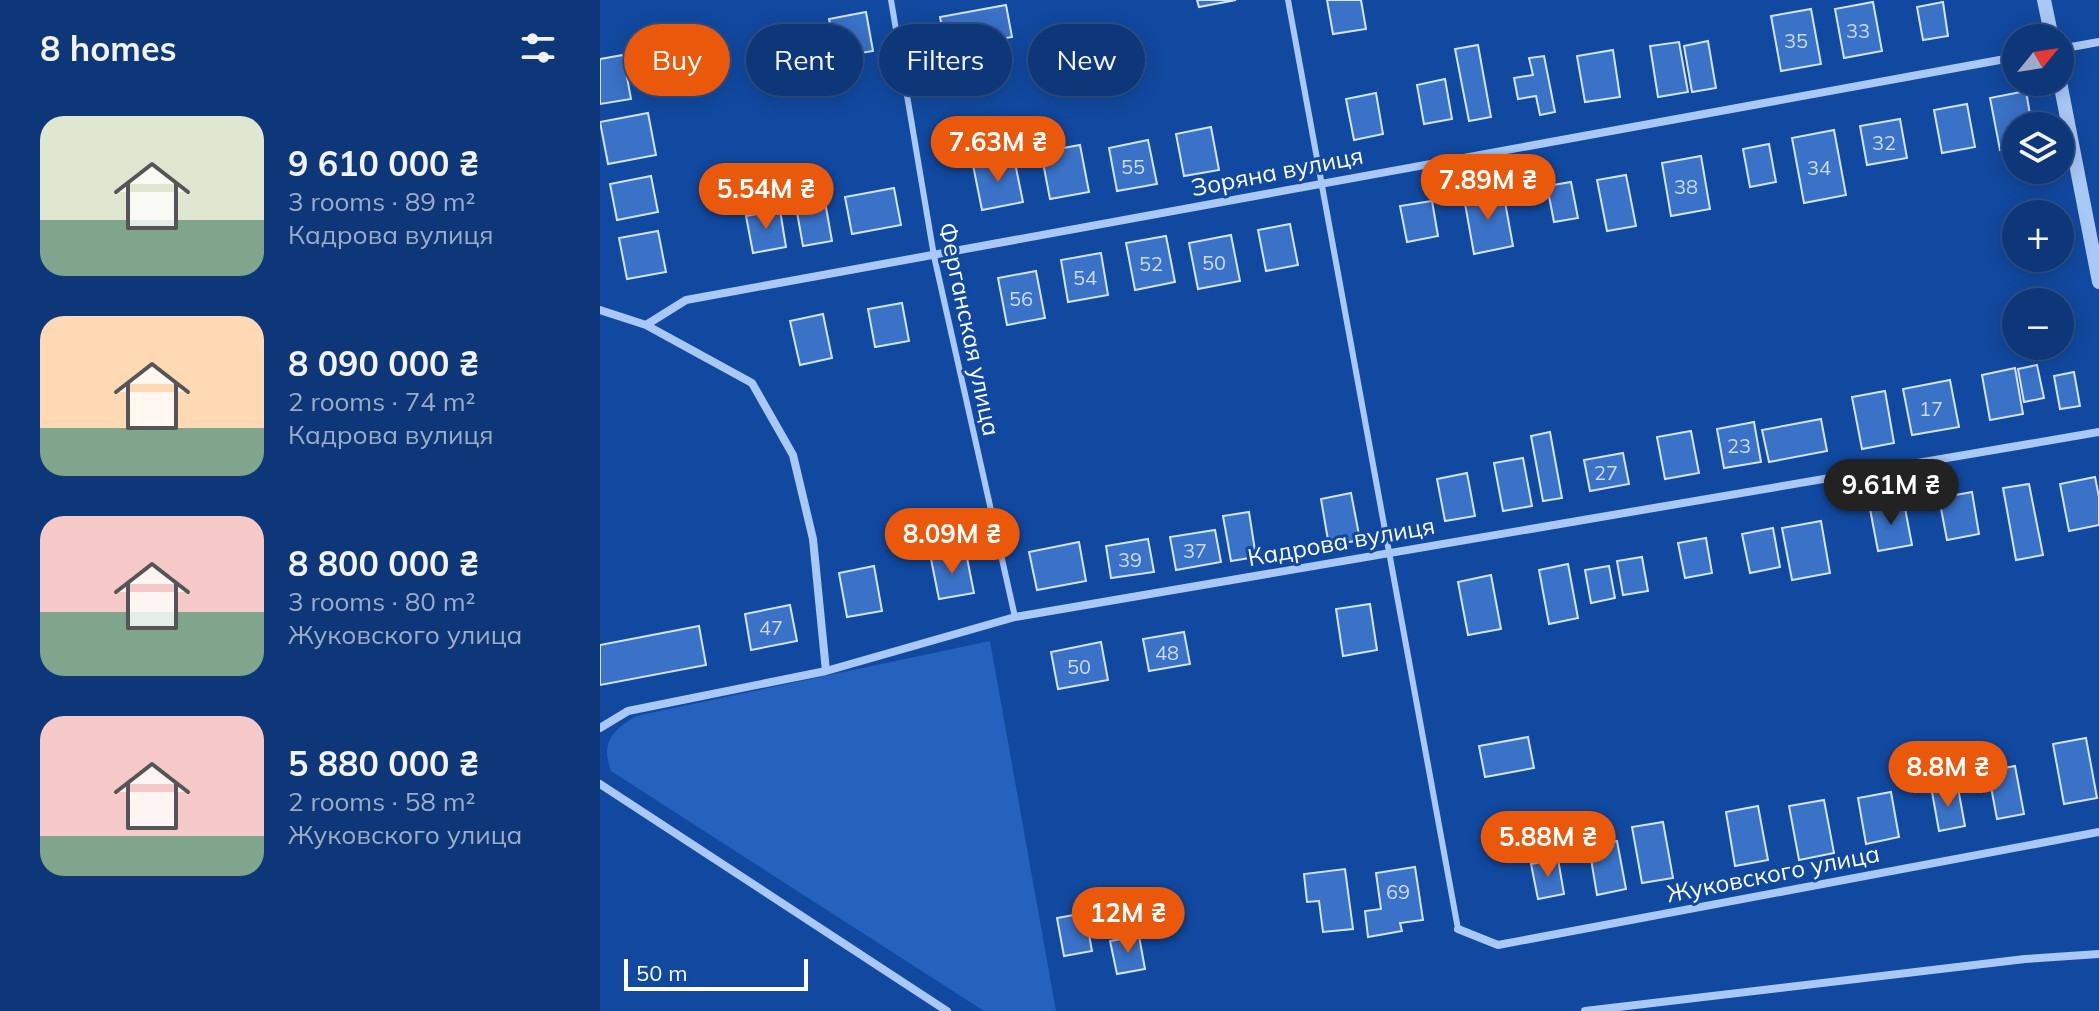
<!DOCTYPE html>
<meta charset="utf-8">
<style>
:root{--surface:#0d3778;--page:#163f7d;--text:#f1f3f6;--muted:#9aacc6;--line:#2d518a;--accent:#ea580c}
body{margin:0;font-family:Mulish,sans-serif;background:var(--page);color:var(--text);height:100vh;display:flex;flex-direction:column;font-size:30px;white-space:nowrap}
*{box-sizing:border-box;margin:0}
p{font-size:26px;color:var(--muted)}
.icon{flex:none;width:44px;height:44px;fill:none;stroke:currentColor;stroke-width:2;stroke-linecap:round;stroke-linejoin:round}
.map{position:relative;flex:1;overflow:hidden}
.panel{display:flex;flex-direction:column;background:var(--surface);width:600px}
.panel>*{flex:none}
.hud{position:absolute;left:24px;top:24px;width:760px;height:72px;display:flex;gap:16px}
.needle{width:52px;rotate:60deg}
.tools{position:absolute;left:1402px;top:24px;display:grid;gap:16px}
.tools a{display:grid;place-items:center;width:72px;height:72px;border-radius:50%;background:var(--surface);box-shadow:0 4px 20px #0003,0 0 0 2px var(--line);font-size:40px}
.scale{position:absolute;left:24px;bottom:20px;width:184px;box-sizing:border-box;padding-left:8px;border:4px solid #fff;border-top:0;font-size:22px;line-height:28px;white-space:nowrap;color:#fff;-webkit-text-stroke:6px #1149a0;paint-order:stroke}
.price{position:absolute;translate:-50% -68px;padding:0 18px;border-radius:28px;background:var(--accent);color:#fff;font-size:26px;line-height:52px;filter:drop-shadow(0 2px 4px #0008)}
.price::after{content:'';position:absolute;left:50%;top:48px;width:24px;height:18px;margin-left:-12px;background:inherit;clip-path:polygon(0 0,100% 0,50% 100%)}
.price.current{background:#222;color:#fff}
ul{padding:0;list-style:none}
li{display:flex;align-items:center;gap:24px;height:200px;padding:0 40px}
li span{display:grid;place-items:center;flex:none;width:224px;height:160px;border-radius:24px;color:#555}
li>.icon{margin-inline-start:auto}
span .icon{width:96px;height:96px;fill:#fffc;stroke-width:1}
li b{font-size:34px}
h2{display:flex;justify-content:space-between;align-items:center;height:96px;padding:0 40px;font-size:34px}
.pill{padding:0 28px;border-radius:36px;background:var(--surface);box-shadow:0 4px 20px #0003,0 0 0 2px var(--line);font-size:28px;line-height:72px}
.pill.current{background:var(--accent);color:#fff}
main{display:flex;flex:1;min-height:0}
.map>svg:first-child{display:block}
.green{fill:#2462be}
.building{fill:#3a72c7;stroke:#d2e4fe;stroke-width:2}
.lines{fill:none;stroke-linecap:round;stroke-linejoin:round}
.service{stroke:#a9c8f5;stroke-width:6}
.minor{stroke:#a9c8f5;stroke-width:8}
.tertiary{stroke:#a9c8f5;stroke-width:14}
.labels{text-anchor:middle;dominant-baseline:central;stroke-width:6;stroke-linejoin:round;paint-order:stroke}
.number-label{font-size:20px;fill:#cedcf1}
.street-label{font-size:24px;fill:#fff;stroke:#1149a0}
</style>
<main>
<section class="panel">
<h2>8 homes<svg class="icon" aria-label="filters" viewBox="0 0 24 24"><path d="M4 7h16M4 17h16"/><circle cx="9" cy="7" r="2"/><circle cx="15" cy="17" r="2"/></svg></h2>
<ul>
<li><span style="background:linear-gradient(#dfe7d0 65%,#7fa58c 0)"><svg class="icon" aria-label="home" viewBox="0 0 24 24"><path d="M3 11l9-7 9 7M6 9v11h12V9"/></svg></span><div><b>9 610 000 ₴</b><p>3 rooms · 89 m²</p><p>Кадрова вулиця</p></div></li>
<li><span style="background:linear-gradient(#ffd9b3 70%,#7fa58c 0)"><svg class="icon" aria-label="home" viewBox="0 0 24 24"><path d="M3 11l9-7 9 7M6 9v11h12V9"/></svg></span><div><b>8 090 000 ₴</b><p>2 rooms · 74 m²</p><p>Кадрова вулиця</p></div></li>
<li><span style="background:linear-gradient(#f6c9c9 60%,#7fa58c 0)"><svg class="icon" aria-label="home" viewBox="0 0 24 24"><path d="M3 11l9-7 9 7M6 9v11h12V9"/></svg></span><div><b>8 800 000 ₴</b><p>3 rooms · 80 m²</p><p>Жуковского улица</p></div></li>
<li><span style="background:linear-gradient(#f6c9c9 75%,#7fa58c 0)"><svg class="icon" aria-label="home" viewBox="0 0 24 24"><path d="M3 11l9-7 9 7M6 9v11h12V9"/></svg></span><div><b>5 880 000 ₴</b><p>2 rooms · 58 m²</p><p>Жуковского улица</p></div></li>
</ul>
</section>
<div class="map">
<svg width="1499" height="1011" viewBox="0 0 1499 1011">
<rect width="100%" height="100%" fill="#1149a0"/>
<!-- green -->
<path class="green" d="M390 641 456 1011H384L11 771C0 741 13 731 36 716Z"/>
<!-- building -->
<path class="building" d="M597 0H636L599 7Z
M727 0H761L766 29 733 34Z
M1273 2 1282 51 1244 58 1235 9Z
M1343 2 1348 36 1323 40 1317 7Z
M406 5 412 37 346 49 340 17Z
M1211 9 1221 64 1181 71 1171 16Z
M266 12 273 51 237 57 229 19Z
M1108 41 1116 88 1092 92 1084 46Z
M1079 42 1088 92 1058 97 1050 46Z
M878 45 891 117 869 121 855 49Z
M1013 50 1020 97 985 102 977 56Z
M23 55 31 99 0 104V59Z
M944 56 955 112 940 115 936 96 918 99 914 78 933 75 929 58Z
M845 79 852 119 824 124 817 85Z
M1426 91 1432 126H1416V147L1400 150 1390 98Z
M776 93 783 134 754 140 746 99Z
M1367 104 1375 147 1342 153 1334 110Z
M48 113 56 155 8 164 0 122Z
M1300 119 1307 158 1267 165 1260 126Z
M611 127 619 170 584 176 576 134Z
M1234 130 1246 195 1204 203 1192 138Z
M548 140 557 184 517 191 509 148Z
M1169 144 1176 182 1150 187 1143 149Z
M480 145 489 192 450 199 441 152Z
M1101 156 1110 209 1071 216 1062 163Z
M414 158 423 202 382 210 373 165Z
M1026 175 1036 226 1007 231 997 180Z
M51 176 58 212 17 220 10 184Z
M971 182 978 218 954 222 947 186Z
M294 188 301 225 252 234 245 197Z
M903 191 913 246 874 254 864 198Z
M224 196 232 241 203 246 195 201Z
M832 201 838 236 807 242 800 206Z
M180 210 186 247 153 253 146 216Z
M690 224 698 265 666 271 658 230Z
M58 231 66 272 27 279 19 238Z
M631 235 640 281 598 289 589 243Z
M566 236 575 282 535 290 526 243Z
M501 253 508 295 468 302 461 260Z
M436 271 445 318 407 325 398 278Z
M302 303 309 341 275 347 268 309Z
M223 314 232 358 200 365 190 321Z
M1437 365 1444 398 1424 402 1418 369Z
M1415 368 1423 414 1390 420 1382 375Z
M1474 372 1480 406 1460 409 1454 376Z
M1350 380 1359 427 1312 435 1303 389Z
M1285 391 1294 443 1262 449 1252 397Z
M1221 419 1227 451 1169 462 1162 430Z
M1154 422 1161 462 1124 468 1117 429Z
M1091 431 1099 473 1065 479 1057 437Z
M950 432 962 498 943 501 931 436Z
M1023 453 1029 484 990 491 984 460Z
M923 458 932 506 903 511 894 463Z
M867 473 875 516 845 521 837 479Z
M1495 477 1499 497V525L1469 531 1460 484Z
M1429 484 1443 555 1416 560 1403 488Z
M1372 492 1379 534 1347 540 1339 498Z
M751 493 760 540 729 546 721 499Z
M1304 503 1312 545 1278 551 1270 509Z
M649 512 656 557 631 561 623 516Z
M1221 521 1230 573 1192 580 1182 528Z
M1173 528 1180 567 1150 573 1142 534Z
M615 530 621 562 576 570 570 537Z
M1106 538 1112 573 1085 578 1078 543Z
M548 539 554 572 511 578 506 546Z
M479 542 486 581 437 590 429 552Z
M366 553 374 593 339 599 331 559Z
M1042 557 1048 591 1023 595 1017 561Z
M968 564 978 618 949 624 939 570Z
M274 566 282 611 247 617 239 573Z
M1009 566 1015 598 991 603 985 570Z
M891 575 901 629 868 635 858 582Z
M770 604 777 650 743 656 736 609Z
M190 605 197 641 151 650 145 614Z
M99 626 106 665 0 685V645Z
M584 632 590 664 549 671 543 639Z
M501 642 508 680 458 689 451 652Z
M928 737 934 768 885 777 879 746Z
M1486 738 1497 798 1464 804 1453 744Z
M1415 766 1424 814 1397 819 1388 771Z
M1358 788 1365 826 1339 831 1332 792Z
M1291 792 1299 837 1266 844 1258 798Z
M1224 800 1234 853 1199 860 1189 806Z
M1158 806 1168 860 1135 866 1126 812Z
M1063 822 1073 878 1042 883 1032 827Z
M1017 841 1026 889 997 895 989 847Z
M958 859 964 894 938 899 931 864Z
M815 867 823 920 800 923 802 931 768 937 765 911 781 909 776 873Z
M745 869 753 929 723 932 719 901 707 902 704 874Z
M485 913 492 951 464 956 457 918Z
M539 936 545 969 517 974 510 941Z"/>
<g class="lines">
<!-- service -->
<path class="service" d="M291 0 334 256 415 617
M688 0 858 929"/>
<!-- minor -->
<path class="minor" d="M1460 49 1499 42
M0 310 46 325 152 383 193 455 213 539 226 671
M46 325 86 300 1416 57
M0 728 28 711 226 671 415 617 1499 432
M0 784 347 1011
M858 929 898 945 1499 832
M985 1011 1425 959 1499 954"/>
<!-- tertiary -->
<path class="tertiary" d="M1444 0 1452 38
M1460 82 1499 282"/>
</g>
<g class="labels">
<!-- number labels -->
<g class="number-label">
<text x="1258" y="30">33</text>
<text x="1196" y="40">35</text>
<text x="1284" y="142">32</text>
<text x="533" y="166">55</text>
<text x="1219" y="167">34</text>
<text x="1086" y="186">38</text>
<text x="614" y="262">50</text>
<text x="551" y="263">52</text>
<text x="485" y="277">54</text>
<text x="421" y="298">56</text>
<text x="1331" y="408">17</text>
<text x="1139" y="445">23</text>
<text x="1006" y="472">27</text>
<text x="595" y="550">37</text>
<text x="530" y="559">39</text>
<text x="171" y="627">47</text>
<text x="567" y="652">48</text>
<text x="479" y="666">50</text>
<text x="798" y="891">69</text>
</g>
<!-- street labels -->
<g class="street-label">
<text transform="translate(677 171) rotate(-11)">Зоряна вулиця</text>
<text transform="translate(370 329) rotate(78)">Ферганская улица</text>
<text transform="translate(741 541) rotate(-10)">Кадрова вулиця</text>
<text transform="translate(1173 873) rotate(-11)">Жуковского улица</text>
</g>
</g>
</svg>
<div class="tools">
<a><svg class="needle" viewBox="-14 -14 28 28"><path d="M0-13l5 13h-10z" fill="#e53935"/><path d="M0 13l5-13h-10z" fill="#9aacc6"/></svg></a>
<a><svg class="icon" aria-label="layers" viewBox="0 0 24 24"><path d="M12 4l9 5-9 5-9-5zM3 14l9 5 9-5"/></svg></a>
<a>+</a>
<a>−</a>
</div>
<div class="scale">50 m</div>
<b class="price" style="left:398px;top:184px">7.63M ₴</b>
<b class="price" style="left:888px;top:222px">7.89M ₴</b>
<b class="price" style="left:166px;top:231px">5.54M ₴</b>
<b class="price current" style="left:1291px;top:527px">9.61M ₴</b>
<b class="price" style="left:352px;top:576px">8.09M ₴</b>
<b class="price" style="left:1348px;top:809px">8.8M ₴</b>
<b class="price" style="left:948px;top:879px">5.88M ₴</b>
<b class="price" style="left:528px;top:955px">12M ₴</b>
<div class="hud">
<a class="pill current">Buy</a>
<a class="pill">Rent</a>
<a class="pill">Filters</a>
<a class="pill">New</a>
</div>
</div>
</main>
